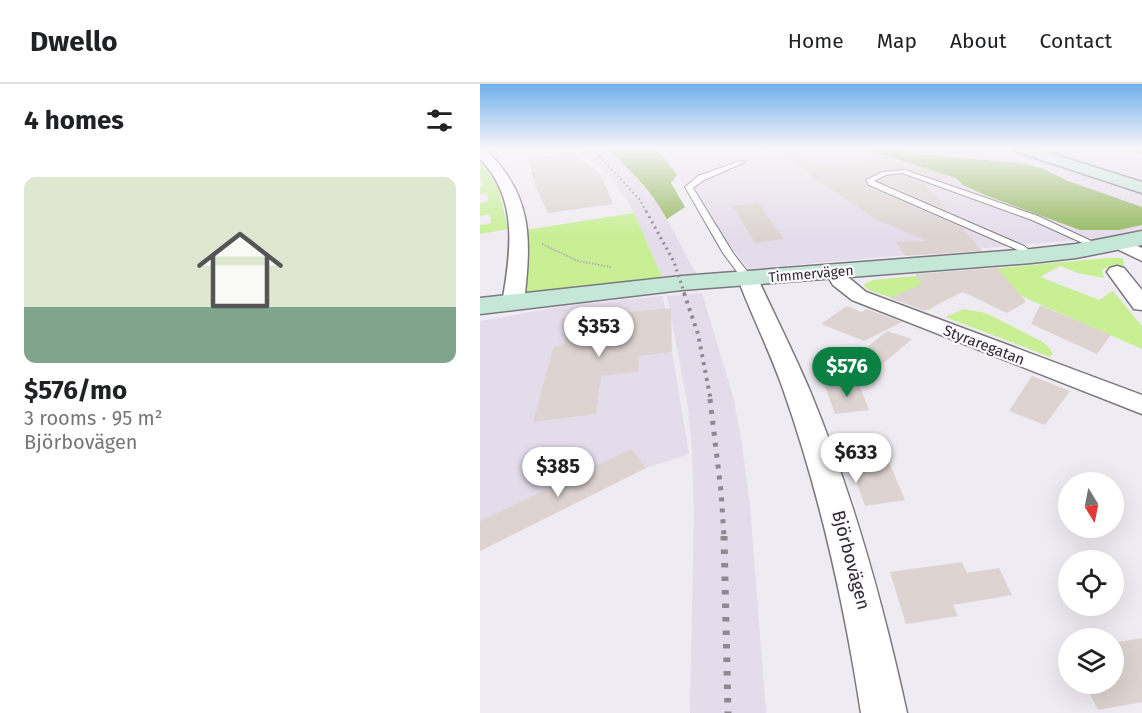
<!DOCTYPE html>
<meta charset="utf-8">
<style>
:root{--surface:#fff;--page:#f2f2f2;--text:#202124;--muted:#757577;--line:#e0e0e0;--accent:#0b8043}
body{margin:0;font-family:"Fira Sans",sans-serif;background:var(--page);color:var(--text);height:100vh;display:flex;flex-direction:column;font-size:22px;white-space:nowrap}
*{box-sizing:border-box;margin:0}
p{font-size:20px;color:var(--muted)}
.icon{flex:none;width:33px;height:33px;fill:none;stroke:currentColor;stroke-width:2;stroke-linecap:round;stroke-linejoin:round}
.map{position:relative;flex:1;overflow:hidden}
.side{display:flex;flex-direction:column;background:var(--surface);width:480px}
.side>*{flex:none}
.needle{width:39px;rotate:170deg}
.controls{position:absolute;left:578px;top:388px;display:grid;gap:12px}
.controls a{display:grid;place-items:center;width:66px;height:66px;border-radius:50%;background:var(--surface);box-shadow:0 6px 24px #0002;font-size:30px}
.price{position:absolute;translate:-50% -51px;padding:0 14px;border-radius:21px;background:#fff;color:#222;font-size:20px;line-height:39px;filter:drop-shadow(0 2px 3px #0008)}
.price::after{content:'';position:absolute;left:50%;top:36px;width:18px;height:14px;margin-left:-9px;background:inherit;clip-path:polygon(0 0,100% 0,50% 100%)}
.price.selected{background:var(--accent);color:#fff}
ul{padding:0;list-style:none}
li{display:grid;align-content:center;gap:12px;height:318px;padding:0 24px}
li span{display:grid;place-items:center;height:186px;border-radius:12px;color:#555}
li>.icon{margin-inline-start:auto}
span .icon{width:108px;height:108px;fill:#fffc;stroke-width:1}
li b{font-size:26px}
h2{display:flex;justify-content:space-between;align-items:center;height:72px;padding:0 24px;font-size:26px}
header{display:flex;align-items:center;gap:36px;box-sizing:border-box;height:84px;padding:0 30px;background:var(--surface);border-bottom:2px solid var(--line)}
header strong{font-size:28px}
nav{display:flex;gap:33px;margin-inline-start:auto;font-size:21px}
main{display:flex;flex:1;min-height:0}
.map>svg:first-child{display:block}
.built{fill:#e5dceb}
.green{fill:#c8ef94}
.forest{fill:#94b95f}
.building{fill:#ddd4d1}
.lines{fill:none;stroke-linecap:round;stroke-linejoin:round}
.lane-casing{stroke:#7c787f;stroke-width:2}
.street-casing{stroke:#7c787f;stroke-width:3}
.secondary-casing{stroke:#7c787f;stroke-width:3}
.path{stroke:#b3b0b6;stroke-width:2;stroke-dasharray:1.5 1.5;stroke-linecap:butt}
.lane{fill:#fff;fill-rule:evenodd}
.street{fill:#fff;fill-rule:evenodd}
.secondary{fill:#c5e7d7;fill-rule:evenodd}
.rail-far4{stroke:#8d8a8f;stroke-width:2;stroke-dasharray:1.5 3;stroke-linecap:butt}
.rail-far3{stroke:#8d8a8f;stroke-width:3;stroke-dasharray:2 4;stroke-linecap:butt}
.rail-far2{stroke:#8d8a8f;stroke-width:4;stroke-dasharray:3 5;stroke-linecap:butt}
.rail-far1{stroke:#8d8a8f;stroke-width:5;stroke-dasharray:4 7;stroke-linecap:butt}
.rail{stroke:#8d8a8f;stroke-width:7;stroke-dasharray:4.5 9;stroke-linecap:butt}
.labels{text-anchor:middle;dominant-baseline:central;stroke-width:4.5;stroke-linejoin:round;paint-order:stroke}
.far-street-label{font-size:14px;fill:#2b2a2d;stroke:#fcf9ff}
.street-label{font-size:15px;fill:#2b2a2d;stroke:#fcf9ff}
.near-street-label{font-size:18px;fill:#2b2a2d;stroke:#fcf9ff}
</style>
<header>
<strong>Dwello</strong>
<nav><a>Home</a><a>Map</a><a>About</a><a>Contact</a></nav>
</header>
<main>
<section class="side">
<h2>4 homes<svg class="icon" aria-label="filters" viewBox="0 0 24 24"><path d="M4 7h16M4 17h16"/><circle cx="9" cy="7" r="2"/><circle cx="15" cy="17" r="2"/></svg></h2>
<ul>
<li><span style="background:linear-gradient(#dfe7d0 70%,#7fa58c 0)"><svg class="icon" aria-label="home" viewBox="0 0 24 24"><path d="M3 11l9-7 9 7M6 9v11h12V9"/></svg></span><div><b>$576/mo</b><p>3 rooms · 95 m²</p><p>Björbovägen</p></div></li>
</ul>
</section>
<div class="map">
<svg width="662" height="629" viewBox="0 0 662 629">
<rect width="100%" height="100%" fill="#efebf2"/>
<!-- built -->
<path class="built" d="M101 65H126L150 87 183 127 216 190 182 193 155 131 145 113 127 90Z
M177 65H662V175L608 155 268 185Z
M222 209 254 316 262 361 270 422 286 629H210L214 429 212 368 208 323 187 212Z
M183 212 209 370 166 384 0 467V237L84 222Z"/>
<!-- green -->
<path class="green" d="M0 77 18 103 28 145 0 150V141L11 139 10 130 0 132V119L9 117 6 109 0 110V103L4 102 0 94Z
M154 129 182 193 43 209 45 146Z
M627 174H643L644 182 629 183 622 186 624 194 598 189 580 182 560 193 619 216 633 207 662 242V265L514 200 424 209 453 223 449 226 389 206 383 201 393 196Z
M484 225 506 229 561 257 568 262 573 270 570 273 465 233Z"/>
<!-- forest -->
<path class="forest" d="M126 65H177L197 91 191 99 205 123 187 135C172 108 150 84 126 65Z
M384 65H417L437 70 539 79 561 84 588 97 662 123V141L639 146H600L505 111 483 101 476 94Z"/>
<!-- building -->
<path class="building" d="M93 69 122 92 133 120 68 129 54 99 49 74Z
M305 71 357 83 405 71 471 93 462 96 425 84 402 86 384 95 388 103 483 144 502 167 425 172 416 158 447 157 395 135 304 73Z
M422 91 448 101H446L467 126 399 97 407 93Z
M278 119 304 155 275 159 252 122Z
M517 184 546 218 527 229 483 208 445 227 410 214 442 200 436 190Z
M560 221 631 251 617 270 551 240Z
M367 222 381 228 387 225 422 238 384 257 341 240Z
M191 224 192 268 159 272 158 288 121 292 116 330 53 338 73 264 86 259 81 235Z
M407 247 432 255 399 283 375 273Z
M552 292 590 307 565 341 529 327Z
M378 298 389 326 355 330 345 302Z
M151 365 166 384 0 467V437Z
M409 378 425 416 385 422 374 391 386 381Z
M482 478 487 489 519 484 532 511 473 521 478 532 426 540 410 488Z
M662 554V618L618 626 605 600H633V559Z"/>
<g class="lines">
<!-- lane casing -->
<g class="lane-casing">
<path id="lane" d="M652 65H662V68L653 66Z
M260 77 265 78 224 96 213 104 253 169 273 195 268 198 264 197 243 169 205 103 218 92Z
M425 86 558 132 624 163 616 165 552 136 422 89 406 91 394 97 544 162 556 172 548 174 538 166 389 101 386 96 402 88Z"/>
</g>
<!-- street casing -->
<g class="street-casing">
<path id="street" d="M0 65H5C54 112 51 156 44 219L41 224 33 225 25 224 22 219C31 169 39 114 0 75Z
M639 154 662 164V177L633 163 630 159 633 155Z
M355 182 362 184 368 193 386 208 662 311V330L372 216 353 201 345 188 348 184Z
M637 182 644 184 662 206V226L654 225 627 188 630 184Z
M268 189 275 191 278 195C295 232 314 269 330 307 373 411 403 519 427 629H381C364 519 340 410 303 305 290 268 272 232 258 195L261 191Z"/>
</g>
<!-- secondary casing -->
<g class="secondary-casing">
<path id="secondary" d="M534 65H557L662 98V109L537 68Z
M662 147V161L596 174 551 179 202 206 0 230V214L202 192 551 165 596 160Z"/>
</g>
<!-- path -->
<path class="path" d="M54 93 53 90H55
M62 160 98 177 131 183"/>
<!-- lane -->
<use href="#lane" class="lane"/>
<!-- street -->
<use href="#street" class="street"/>
<!-- secondary -->
<use href="#secondary" class="secondary"/>
<!-- rail-far4 -->
<path class="rail-far4" d="M113 65 160 116 167 129"/>
<!-- rail-far3 -->
<path class="rail-far3" d="M166 127 194 178 205 211"/>
<!-- rail-far2 -->
<path class="rail-far2" d="M204 209 218 250 231 317"/>
<!-- rail-far1 -->
<path class="rail-far1" d="M230 315 241 407 244 453"/>
<!-- rail -->
<path class="rail" d="M244 452 248 629"/>
</g>
<!-- sky -->
<linearGradient id="sky" x2="0" y2="1"><stop stop-color="#70b0eb"/><stop offset="0.42" stop-color="#f8f6f9"/><stop offset="1" stop-color="#f8f6f9" stop-opacity="0"/></linearGradient>
<rect width="662" height="153" fill="url(#sky)"/>
<g class="labels">
<!-- far-street labels -->
<g class="far-street-label">
<text transform="translate(331 190) rotate(-5)">Timmervägen</text>
</g>
<!-- street labels -->
<g class="street-label">
<text transform="translate(504 261) rotate(21)">Styraregatan</text>
</g>
<!-- near-street labels -->
<g class="near-street-label">
<text transform="translate(371 476) rotate(75)">Björbovägen</text>
</g>
</g>
</svg>
<div class="controls">
<a><svg class="needle" viewBox="-14 -14 28 28"><path d="M0-13l5 13h-10z" fill="#e53935"/><path d="M0 13l5-13h-10z" fill="#757577"/></svg></a>
<a><svg class="icon" aria-label="locate" viewBox="0 0 24 24"><circle cx="12" cy="12" r="6"/><path d="M12 2v4M12 18v4M2 12h4M18 12h4"/></svg></a>
<a><svg class="icon" aria-label="layers" viewBox="0 0 24 24"><path d="M12 4l9 5-9 5-9-5zM3 14l9 5 9-5"/></svg></a>
</div>
<b class="price" style="left:119px;top:274px">$353</b>
<b class="price selected" style="left:367px;top:314px">$576</b>
<b class="price" style="left:376px;top:400px">$633</b>
<b class="price" style="left:78px;top:414px">$385</b>
</div>
</main>
